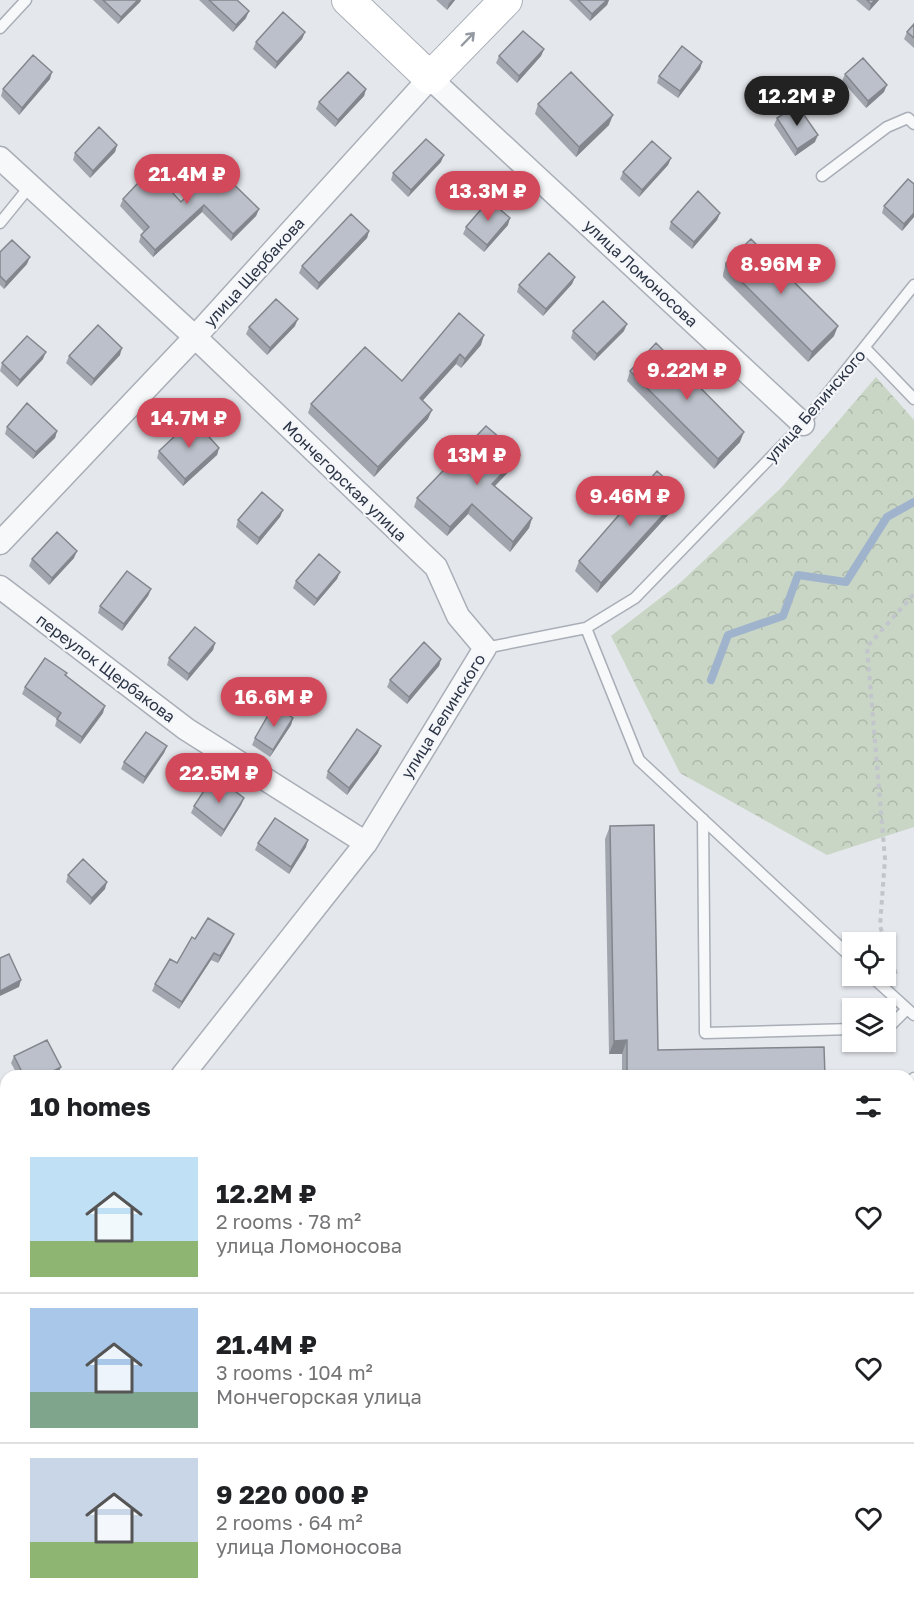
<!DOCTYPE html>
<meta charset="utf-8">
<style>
:root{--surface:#fff;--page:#f6f6f6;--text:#202124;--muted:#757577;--line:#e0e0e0;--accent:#d1495b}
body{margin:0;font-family:"Golos Text",sans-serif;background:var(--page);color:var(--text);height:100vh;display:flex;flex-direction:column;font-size:22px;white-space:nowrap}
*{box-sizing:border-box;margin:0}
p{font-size:20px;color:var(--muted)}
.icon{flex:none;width:33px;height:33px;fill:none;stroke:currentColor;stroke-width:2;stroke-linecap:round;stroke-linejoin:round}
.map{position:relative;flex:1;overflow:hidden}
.details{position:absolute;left:0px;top:1070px;width:915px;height:536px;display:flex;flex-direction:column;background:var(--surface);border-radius:18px 18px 0 0;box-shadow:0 2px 4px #0004}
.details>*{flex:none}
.tools{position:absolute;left:842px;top:932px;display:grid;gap:12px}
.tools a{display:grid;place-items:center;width:54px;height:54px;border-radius:0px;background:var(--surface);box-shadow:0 2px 4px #0004;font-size:30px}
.price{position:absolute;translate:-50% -51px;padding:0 14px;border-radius:21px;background:var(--accent);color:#fff;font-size:20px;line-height:39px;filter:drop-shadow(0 2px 3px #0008)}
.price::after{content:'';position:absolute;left:50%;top:36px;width:18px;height:14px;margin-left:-9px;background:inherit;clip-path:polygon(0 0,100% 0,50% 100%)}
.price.current{background:#222;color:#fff}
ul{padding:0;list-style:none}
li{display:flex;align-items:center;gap:18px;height:150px;padding:0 30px}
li+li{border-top:2px solid var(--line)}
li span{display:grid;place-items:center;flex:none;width:168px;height:120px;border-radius:0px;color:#555}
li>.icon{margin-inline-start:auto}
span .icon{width:72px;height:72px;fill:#fffc;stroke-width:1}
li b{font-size:26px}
h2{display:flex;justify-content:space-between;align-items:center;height:72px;padding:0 30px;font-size:26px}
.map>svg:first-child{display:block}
.forest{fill:url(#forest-crowns)}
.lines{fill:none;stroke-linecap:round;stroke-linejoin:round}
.stream{stroke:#9fb4cc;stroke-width:8}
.lane-casing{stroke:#a9aeb7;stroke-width:13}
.street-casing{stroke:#a9aeb7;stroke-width:25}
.secondary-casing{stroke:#a9aeb7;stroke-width:34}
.path{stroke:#c2c5cb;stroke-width:4;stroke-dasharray:4.5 4.5;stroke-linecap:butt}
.lane{stroke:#f7f8fa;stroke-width:10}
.street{stroke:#f7f8fa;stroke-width:22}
.secondary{stroke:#fff;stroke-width:32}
.wall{fill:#a1a5ae}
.shaded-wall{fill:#83868d}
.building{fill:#bbc0ca;stroke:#83868d;stroke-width:1.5}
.oneway{stroke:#959aa2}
.labels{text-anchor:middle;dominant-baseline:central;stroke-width:4.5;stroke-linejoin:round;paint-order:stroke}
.street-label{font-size:16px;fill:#2b3445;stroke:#f4f6f9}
</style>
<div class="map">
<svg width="914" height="1604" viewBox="0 0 914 1604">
<defs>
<pattern id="forest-crowns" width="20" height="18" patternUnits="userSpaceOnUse" patternTransform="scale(1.5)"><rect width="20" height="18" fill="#c9d6c5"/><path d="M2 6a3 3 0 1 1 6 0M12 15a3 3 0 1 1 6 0" fill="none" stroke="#adb8ab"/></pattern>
</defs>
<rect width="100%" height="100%" fill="#e4e7ec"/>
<!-- forest -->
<path class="forest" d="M876 377 914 420V827L827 855 680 773 611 636 681 582 781 488Z"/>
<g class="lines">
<!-- stream -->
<path class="stream" d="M711 680 728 635 783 616 798 575 846 582 887 517 914 502"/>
<!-- lane casing -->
<g class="lane-casing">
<path id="lane" d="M0 28 26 0
M822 176 887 127 908 118 914 124
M0 223 30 186
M865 348 914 399
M586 628 639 760 852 958
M485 648 586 628 635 598 803 424 914 285
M703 819 705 1033 852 1029
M870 975 914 1015
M885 1028H888L907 1009
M909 1083 914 1078
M909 1454H914
M0 1510H6"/>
</g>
<!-- street casing -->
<g class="street-casing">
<path id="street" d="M0 158 195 337 436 567 458 616 485 648 366 843 182 1076
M0 543 195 337 430 78 803 424
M0 587 186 729 366 843
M0 1145 6 1158
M205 1599 207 1604"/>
</g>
<!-- secondary casing -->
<g class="secondary-casing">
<path id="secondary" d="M348 0 430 78 506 0"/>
</g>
<!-- path -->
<path class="path" d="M896 974 880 926 885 859 867 647 914 594"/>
<!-- lane -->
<use href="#lane" class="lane"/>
<!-- street -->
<use href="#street" class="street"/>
<!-- secondary -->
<use href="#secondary" class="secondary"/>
</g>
<!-- wall -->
<path class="wall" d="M93 0H141L140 2 118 24Z
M199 0H237L246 18 233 32Z
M436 0H455L447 10Z
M569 0H609L607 5 590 21Z
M856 0H879L869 11Z
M914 24V48L904 39 907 32Z
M305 32 302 39 275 69 253 49 256 42Z
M544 49 541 56 517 83 496 63 499 56Z
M702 62 700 69 678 98 657 83 659 76Z
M845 74 884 92 866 108 842 81Z
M50 79 19 115 1 96 3 89Z
M366 89 364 96 335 127 316 109 319 102Z
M538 104 609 125 576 157 535 114Z
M777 118 815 142 795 156 774 125Z
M117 145 115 152 90 178 73 160 75 153Z
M671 158 668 165 639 197 620 179 623 172Z
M441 162 408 197 391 180 393 173Z
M123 199 181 202 259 209 256 216 231 241 202 212 153 257 139 242 141 235 144 232 120 206Z
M884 206 914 217 902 231 882 213Z
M720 213 717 220 692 249 669 229 671 222Z
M508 225 484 252 463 234 466 227Z
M369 231 367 238 317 290 299 273 302 266Z
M0 252 27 264 4 289 0 285Z
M726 263 834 336 808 362 723 277V274Z
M575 277 572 284 543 316 517 292 519 285Z
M295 326 267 355 246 334 249 327Z
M573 331H624L594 361 571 338Z
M481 345 461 368 456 364 422 401 428 419 374 477 308 413 311 404 402 381Z
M120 355 91 386 66 363 69 356Z
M43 359 17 387 0 371 2 363Z
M630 371 740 442 714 469 627 381Z
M7 427 57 431 55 438 33 459 5 434Z
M219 448 217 455 183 486 157 458 159 451Z
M516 464 495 486 532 518 529 528 510 552 468 514 447 536 414 507 417 498Z
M678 504 597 593 575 571 579 561Z
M283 510 280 517 257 545 236 527 238 520Z
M74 558 49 585 29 566 32 559Z
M340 572 337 579 314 606 293 588 296 581Z
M151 589 148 596 122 631 98 613 100 606Z
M215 643 213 650 187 681 167 665 169 658Z
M441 659 439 666 407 704 387 687 390 680Z
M66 675 103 713 80 744 55 726 57 719 22 694 25 687Z
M293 718 291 725 270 757 252 745 255 738Z
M167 746 164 753 143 784 121 769 124 762Z
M378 753 347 795 326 778 328 771Z
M218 789 244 798 241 805 221 837 191 813 194 806Z
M610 826 658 1050 825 1076H622V1054H609L605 839Z
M258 843 306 847 289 874 255 850Z
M68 875 105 889 90 905 66 882Z
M195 939 231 941 218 963 211 960 179 1009 152 991 155 984 177 963Z
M14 1056 58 1074 56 1076H18L11 1063Z
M914 1095V1161L909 1156V1100Z"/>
<!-- shaded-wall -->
<path class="shaded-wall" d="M138 0H141L140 2 118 24 121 17Z
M452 0H455L447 10 449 3Z
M607 0H609L607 5 590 21 592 14Z
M875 0H879L869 11 871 4Z
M249 11 246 18 233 32 236 25Z
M305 32 302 39 275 69 277 62Z
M544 49 541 56 517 83 519 76Z
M702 62 700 69 678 98 680 91Z
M52 72 50 79 19 115 22 108Z
M887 85 884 92 866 108 868 101Z
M366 89 364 96 335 127 338 120Z
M613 115 609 125 576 157 579 147Z
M818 135 815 142 795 156 797 149Z
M117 145 115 152 90 178 93 171Z
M444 155 441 162 408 197 411 190Z
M671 158 668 165 639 197 642 190Z
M204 205 202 212 153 257 155 250Z
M259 209 256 216 231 241 233 234Z
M720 213 717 220 692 249 694 242Z
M914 213V217L902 231 904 224Z
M510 218 508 225 484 252 487 245Z
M369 231 367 238 317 290 319 283Z
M30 257 27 264 4 289 6 282Z
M575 277 572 284 543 316 546 309Z
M298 319 295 326 267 355 270 348Z
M627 324 624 331 594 361 597 354Z
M838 326 834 336 808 362 812 352Z
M484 335 481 345 461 368 465 359Z
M122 348 120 355 91 386 94 379Z
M46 352 43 359 17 387 20 380Z
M460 354 456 364 416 408 420 398Z
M432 410 428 419 374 477 378 467Z
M57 431 55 438 33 459 36 452Z
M744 432 740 442 714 469 718 459Z
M219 448 217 455 183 486 185 479Z
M520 455 516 464 488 493 492 484Z
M682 494 678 504 597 593 601 583Z
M472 504 468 514 447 536 450 527Z
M283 510 280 517 257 545 259 538Z
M532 518 529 528 510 552 513 542Z
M77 551 74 558 49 585 52 578Z
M340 572 337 579 314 606 317 599Z
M151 589 148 596 122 631 124 624Z
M215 643 213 650 187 681 189 674Z
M441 659 439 666 407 704 409 697Z
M105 706 103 713 80 744 82 737Z
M293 718 291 725 270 757 273 750Z
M167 746 164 753 143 784 145 777Z
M381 746 378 753 347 795 349 788Z
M244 798 241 805 221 837 224 830Z
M308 840 306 847 289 874 291 867Z
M107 882 105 889 90 905 92 898Z
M234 934 231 941 218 963 220 956Z
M214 953 211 960 179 1009 182 1002Z
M21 980 19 987 0 996V991Z
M627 1040 622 1054H609L614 1041Z
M61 1067 58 1074 56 1076H44Z
M6 1264V1270L0 1273V1267Z
M909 1396H914V1414H909Z
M909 1554H914V1572H909Z
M0 1568H6V1587H0Z"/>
<!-- building -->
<path class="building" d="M103 0H138L121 17Z
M209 0H237L249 11 236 25Z
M578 0H607L592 14Z
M867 0H875L871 4Z
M283 12 305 32 277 62 256 42Z
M914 24V38L907 32Z
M523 31 544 49 519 76 499 56Z
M682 46 702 62 680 91 659 76Z
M33 55 52 72 22 108 3 89Z
M863 58 887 85 868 101 845 74Z
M348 72 366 89 338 120 319 102Z
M571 72 613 115 579 147 538 104Z
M797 105 818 135 797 149 777 118Z
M99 127 117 145 93 171 75 153Z
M426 139 444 155 411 190 393 173Z
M652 141 671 158 642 190 623 172Z
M216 167 259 209 233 234 204 205 155 250 141 235 149 227 123 199 151 169 181 202Z
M908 179 914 184V213L904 224 884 206Z
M698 191 720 213 694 242 671 222Z
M489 200 510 218 487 245 466 227Z
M351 214 369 231 319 283 302 266Z
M751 239 838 326 812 352 726 266V263Z
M12 240 30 257 6 282 0 276V252Z
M549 253 575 277 546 309 519 285Z
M276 299 298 319 270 348 249 327Z
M603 301 627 324 597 354 573 331Z
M459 313 484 335 465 359 460 354 420 398 432 410 378 467 311 404 365 347 402 381Z
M98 325 122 348 94 379 69 356Z
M27 336 46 352 20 380 2 363Z
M656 343 744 432 718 459 630 371Z
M27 403 57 431 36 452 7 427Z
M193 419 219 448 185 479 159 451Z
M486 426 520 455 492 484 532 518 513 542 472 504 450 527 417 498Z
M657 471 682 494 601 583 579 561Z
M262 492 283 510 259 538 238 520Z
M57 532 77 551 52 578 32 559Z
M319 554 340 572 317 599 296 581Z
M127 571 151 589 124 624 100 606Z
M195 627 215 643 189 674 169 658Z
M424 642 441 659 409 697 390 680Z
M45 658 67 673 65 675 105 706 82 737 57 719 61 713 25 687Z
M274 705 293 718 273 750 255 738Z
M357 729 381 746 349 788 328 771Z
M146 732 167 746 145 777 124 762Z
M223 782 244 798 224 830 194 806 209 783 218 789Z
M275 818 308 840 291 867 258 843Z
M654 825 658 1050 824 1047 825 1076H627V1040L614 1041 610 826Z
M83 859 107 882 92 898 68 875Z
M208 918 234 934 220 956 214 953 182 1002 155 984 170 959 177 963 192 937 195 939Z
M9 954 21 980 0 991V958Z
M47 1040 61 1067 44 1076H24L14 1056Z
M914 1095V1137L909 1132V1100Z
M0 1234 6 1247V1264L0 1267Z
M909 1242H914V1396H909Z
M909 1510H914V1554H909Z
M0 1524H6V1568H0Z"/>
<!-- one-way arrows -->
<defs><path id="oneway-shaft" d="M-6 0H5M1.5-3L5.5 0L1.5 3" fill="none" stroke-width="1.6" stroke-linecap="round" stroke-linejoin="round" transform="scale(1.5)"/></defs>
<use class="oneway" href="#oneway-shaft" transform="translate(468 39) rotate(-46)"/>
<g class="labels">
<!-- street labels -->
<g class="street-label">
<text transform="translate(254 272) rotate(-48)">улица Щербакова</text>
<text transform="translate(641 273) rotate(43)">улица Ломоносова</text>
<text transform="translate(815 406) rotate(-49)">улица Белинского</text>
<text transform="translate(345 481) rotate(44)">Мончегорская улица</text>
<text transform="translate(106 668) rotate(37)">переулок Щербакова</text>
<text transform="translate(443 716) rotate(-58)">улица Белинского</text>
</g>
</g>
</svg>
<div class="tools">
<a><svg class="icon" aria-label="locate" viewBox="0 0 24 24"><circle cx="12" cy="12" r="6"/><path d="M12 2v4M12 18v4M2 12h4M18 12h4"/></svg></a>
<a><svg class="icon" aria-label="layers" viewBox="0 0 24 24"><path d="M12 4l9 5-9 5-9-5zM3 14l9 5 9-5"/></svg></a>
</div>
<b class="price current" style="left:797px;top:127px">12.2M ₽</b>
<b class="price" style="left:187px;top:205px">21.4M ₽</b>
<b class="price" style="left:488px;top:222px">13.3M ₽</b>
<b class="price" style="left:781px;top:295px">8.96M ₽</b>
<b class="price" style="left:687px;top:401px">9.22M ₽</b>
<b class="price" style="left:189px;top:449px">14.7M ₽</b>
<b class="price" style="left:477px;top:486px">13M ₽</b>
<b class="price" style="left:630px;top:527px">9.46M ₽</b>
<b class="price" style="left:274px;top:728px">16.6M ₽</b>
<b class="price" style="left:219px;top:804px">22.5M ₽</b>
<section class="details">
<h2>10 homes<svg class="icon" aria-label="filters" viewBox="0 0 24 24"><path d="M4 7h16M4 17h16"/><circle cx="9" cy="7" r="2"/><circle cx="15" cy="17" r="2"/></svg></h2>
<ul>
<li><span style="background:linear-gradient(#bfe0f5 70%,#8fb573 0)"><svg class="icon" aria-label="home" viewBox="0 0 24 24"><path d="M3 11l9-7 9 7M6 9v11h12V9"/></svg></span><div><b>12.2M ₽</b><p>2 rooms · 78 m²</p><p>улица Ломоносова</p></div><svg class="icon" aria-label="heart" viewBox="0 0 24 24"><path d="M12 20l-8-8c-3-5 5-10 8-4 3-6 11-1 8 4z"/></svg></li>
<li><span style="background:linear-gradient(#a9c7e8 70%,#7fa58c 0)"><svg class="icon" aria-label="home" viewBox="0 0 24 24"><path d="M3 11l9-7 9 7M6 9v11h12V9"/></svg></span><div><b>21.4M ₽</b><p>3 rooms · 104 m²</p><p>Мончегорская улица</p></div><svg class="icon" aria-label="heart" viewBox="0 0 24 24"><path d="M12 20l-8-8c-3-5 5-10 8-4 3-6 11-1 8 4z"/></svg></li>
<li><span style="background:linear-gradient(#c9d6e8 70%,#8fb573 0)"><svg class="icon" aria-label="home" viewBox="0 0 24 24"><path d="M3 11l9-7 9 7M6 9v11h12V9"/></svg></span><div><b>9 220 000 ₽</b><p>2 rooms · 64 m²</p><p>улица Ломоносова</p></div><svg class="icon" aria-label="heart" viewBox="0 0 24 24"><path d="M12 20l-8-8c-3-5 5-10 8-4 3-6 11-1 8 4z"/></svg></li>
</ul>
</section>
</div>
